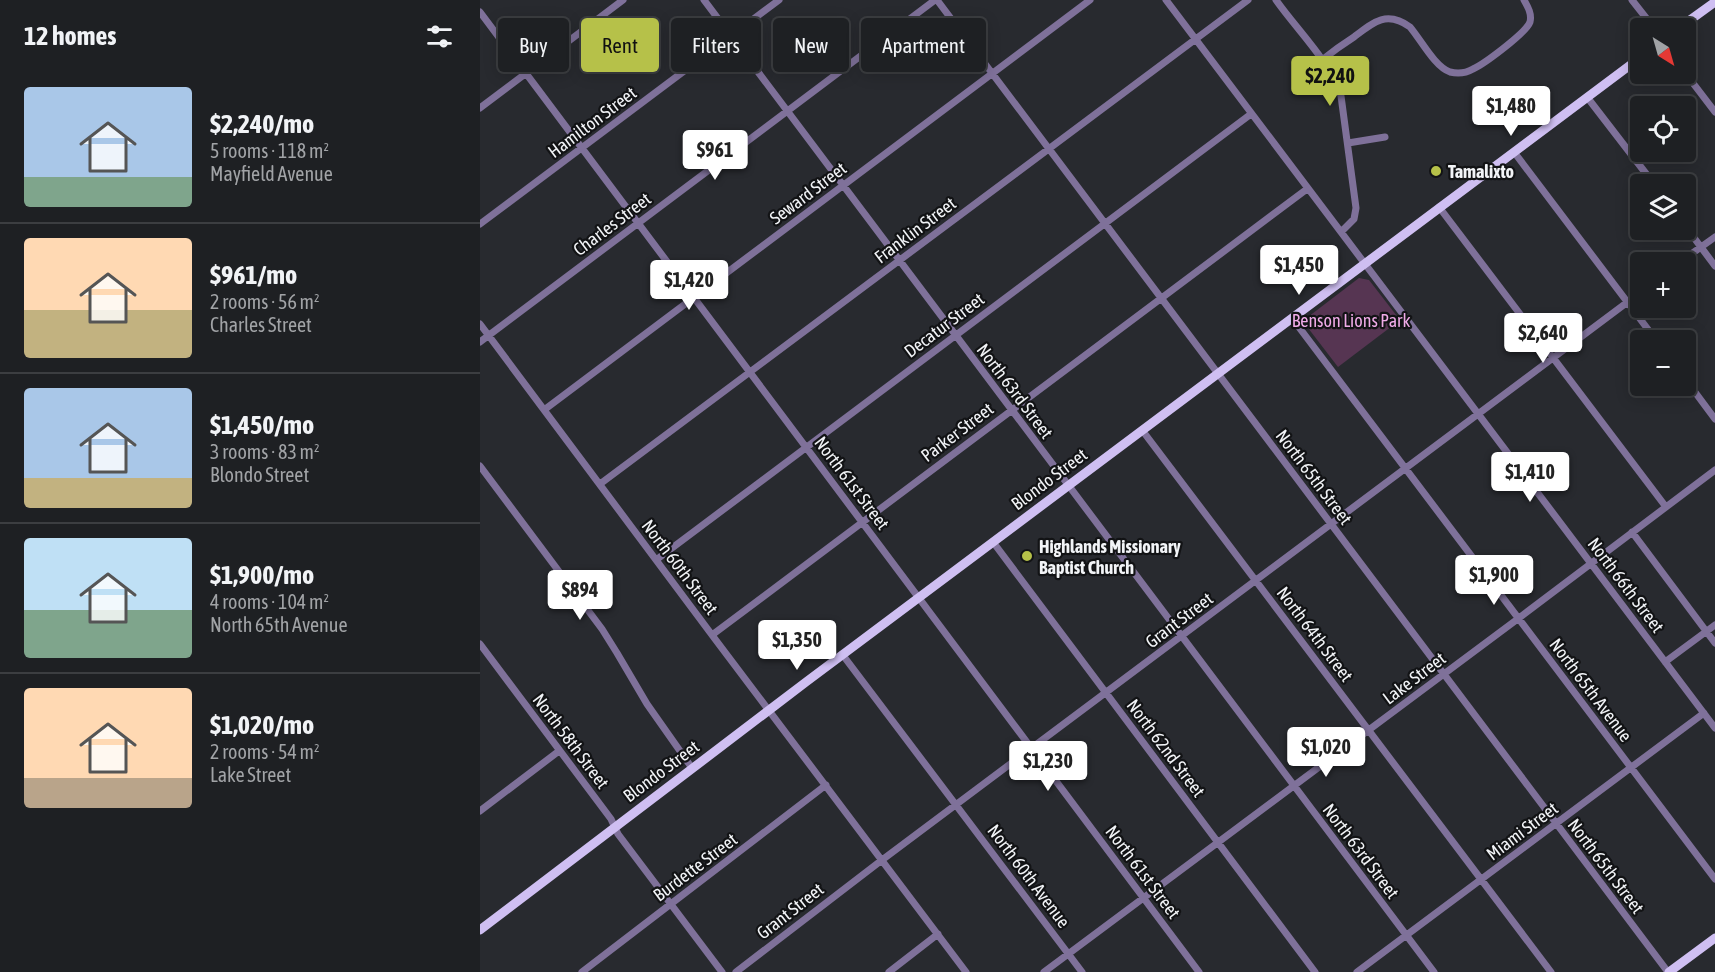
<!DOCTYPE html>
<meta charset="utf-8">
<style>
:root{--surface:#1e2023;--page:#26282b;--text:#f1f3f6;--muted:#a1a3a6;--line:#3c3e41;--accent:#b6c149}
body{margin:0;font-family:"Asap Condensed",sans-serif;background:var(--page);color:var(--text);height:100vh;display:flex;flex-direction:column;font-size:22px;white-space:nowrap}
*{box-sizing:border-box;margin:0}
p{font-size:20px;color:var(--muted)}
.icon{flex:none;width:33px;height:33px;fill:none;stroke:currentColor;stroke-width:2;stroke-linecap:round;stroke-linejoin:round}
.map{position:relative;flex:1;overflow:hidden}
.side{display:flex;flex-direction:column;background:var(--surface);width:480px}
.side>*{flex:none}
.top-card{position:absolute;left:18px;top:18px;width:570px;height:54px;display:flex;gap:12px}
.needle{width:39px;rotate:143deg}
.buttons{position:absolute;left:1150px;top:18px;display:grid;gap:12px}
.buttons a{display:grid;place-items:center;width:66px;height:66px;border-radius:6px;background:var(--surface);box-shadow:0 3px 15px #0003,0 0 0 2px var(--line);font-size:30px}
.price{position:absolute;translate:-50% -51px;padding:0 14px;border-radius:6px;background:#fff;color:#222;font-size:20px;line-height:39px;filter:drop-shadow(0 2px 3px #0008)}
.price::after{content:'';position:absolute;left:50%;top:36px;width:18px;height:14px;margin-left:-9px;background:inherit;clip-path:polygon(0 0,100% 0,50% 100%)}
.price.on{background:var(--accent);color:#111}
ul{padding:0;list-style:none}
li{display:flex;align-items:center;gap:18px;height:150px;padding:0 24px}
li+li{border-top:2px solid var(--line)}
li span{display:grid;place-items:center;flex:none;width:168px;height:120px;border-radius:6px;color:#555}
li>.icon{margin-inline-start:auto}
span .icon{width:72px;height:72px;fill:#fffc;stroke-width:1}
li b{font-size:26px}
h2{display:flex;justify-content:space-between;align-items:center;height:72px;padding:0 24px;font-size:26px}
.pill{padding:0 21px;border-radius:6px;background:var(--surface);box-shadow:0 3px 15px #0003,0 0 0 2px var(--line);font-size:21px;line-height:54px}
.pill.on{background:var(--accent);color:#111}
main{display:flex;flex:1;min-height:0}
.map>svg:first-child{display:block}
.green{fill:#563552}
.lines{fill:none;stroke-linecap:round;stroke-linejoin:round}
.minor{stroke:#7f719a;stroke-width:7}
.major{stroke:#cfbff2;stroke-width:9}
.poi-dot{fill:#b6c149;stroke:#121315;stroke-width:2}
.labels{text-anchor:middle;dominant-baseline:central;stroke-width:4.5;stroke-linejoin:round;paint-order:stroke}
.street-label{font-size:18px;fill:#f2f4f7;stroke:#121315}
.poi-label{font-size:18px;font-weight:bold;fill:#f2f4f7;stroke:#121315;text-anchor:start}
.park-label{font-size:18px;fill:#f0abe8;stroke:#121315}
</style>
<main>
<section class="side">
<h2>12 homes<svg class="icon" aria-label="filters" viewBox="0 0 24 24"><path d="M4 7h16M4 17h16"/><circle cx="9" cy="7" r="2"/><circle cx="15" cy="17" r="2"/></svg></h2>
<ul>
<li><span style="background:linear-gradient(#a9c7e8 75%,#7fa58c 0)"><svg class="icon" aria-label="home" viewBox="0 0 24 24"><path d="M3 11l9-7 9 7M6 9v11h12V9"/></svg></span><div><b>$2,240/mo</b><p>5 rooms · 118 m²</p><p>Mayfield Avenue</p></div></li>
<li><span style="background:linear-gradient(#ffd9b3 60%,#c2b280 0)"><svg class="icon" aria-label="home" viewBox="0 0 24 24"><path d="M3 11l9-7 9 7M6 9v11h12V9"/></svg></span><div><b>$961/mo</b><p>2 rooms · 56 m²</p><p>Charles Street</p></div></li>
<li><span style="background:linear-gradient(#a9c7e8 75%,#c2b280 0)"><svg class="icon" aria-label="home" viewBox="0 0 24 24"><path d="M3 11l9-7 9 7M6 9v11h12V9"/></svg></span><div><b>$1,450/mo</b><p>3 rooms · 83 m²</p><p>Blondo Street</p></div></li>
<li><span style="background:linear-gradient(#bfe0f5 60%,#7fa58c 0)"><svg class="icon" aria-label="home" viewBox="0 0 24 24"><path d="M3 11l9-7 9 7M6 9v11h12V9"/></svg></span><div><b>$1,900/mo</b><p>4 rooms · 104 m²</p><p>North 65th Avenue</p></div></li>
<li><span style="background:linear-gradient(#ffd9b3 75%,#b9a48a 0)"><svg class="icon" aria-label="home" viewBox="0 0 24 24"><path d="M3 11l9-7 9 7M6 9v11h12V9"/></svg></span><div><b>$1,020/mo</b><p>2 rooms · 54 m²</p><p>Lake Street</p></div></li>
</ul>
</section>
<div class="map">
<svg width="1235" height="972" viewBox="0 0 1235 972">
<rect width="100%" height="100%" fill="#282a2f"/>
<!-- green -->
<path class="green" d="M879 278 889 280 920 320 858 367 825 324 824 320Z"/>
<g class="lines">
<!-- minor -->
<path class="minor" d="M224 0 954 972
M457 0 1188 972
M686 0 1235 728
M796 0C817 30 850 61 861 96L876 208 874 219 861 232
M1152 0 1174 28
M0 12 719 972
M842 60C852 52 863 44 874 37 893 22 907 10 930 27 941 40 955 67 970 72 978 74 986 73 993 69 1004 64 1046 33 1050 22 1052 14 1048 7 1044 0
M1206 74 1235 112
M1107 97 1174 184
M0 108 143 0
M868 143 905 137
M1034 152 1176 340
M959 207 1186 507
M0 224 299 0
M1206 227 1235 266
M1200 262 1235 237
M812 318 1235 879
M0 324 235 639 486 972
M0 342 455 0
M1206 380 1235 419
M64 410 610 0
M662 430 1071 972
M0 466 122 629 137 653 167 704 212 768
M120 484 768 0
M1152 532 1235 643
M513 542 835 972
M176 560 771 114
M232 635 827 189
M0 644 131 819 138 834 242 972
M362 654 602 972
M1185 662 1235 625
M0 811 79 751
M102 972 346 785
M256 972 402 860 1161 292
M409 972 458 934
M564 972 1039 618 1235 470
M877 972 1224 713"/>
<!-- major -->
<path class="major" d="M1199 28 1235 2
M0 930 326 682 1161 57
M1189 972 1235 938"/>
</g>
<!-- markers -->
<g class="poi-dot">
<circle cx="956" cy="171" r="6"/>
<circle cx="547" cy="556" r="6"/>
</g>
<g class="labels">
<!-- street labels -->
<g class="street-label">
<text transform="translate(112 122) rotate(-37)">Hamilton Street</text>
<text transform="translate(328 193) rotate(-37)">Seward Street</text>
<text transform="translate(132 224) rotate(-37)">Charles Street</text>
<text transform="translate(435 230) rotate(-37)">Franklin Street</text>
<text transform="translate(464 325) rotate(-37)">Decatur Street</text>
<text transform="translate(535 391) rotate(53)">North 63rd Street</text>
<text transform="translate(477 432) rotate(-37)">Parker Street</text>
<text transform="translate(834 477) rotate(53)">North 65th Street</text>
<text transform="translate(569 479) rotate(-37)">Blondo Street</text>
<text transform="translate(372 483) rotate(53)">North 61st Street</text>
<text transform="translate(200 567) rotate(53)">North 60th Street</text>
<text transform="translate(1146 585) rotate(53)">North 66th Street</text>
<text transform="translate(699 620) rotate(-37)">Grant Street</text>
<text transform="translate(835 634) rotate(53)">North 64th Street</text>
<text transform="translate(934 678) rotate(-37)">Lake Street</text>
<text transform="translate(1111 690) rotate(53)">North 65th Avenue</text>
<text transform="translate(91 741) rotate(53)">North 58th Street</text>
<text transform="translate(686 748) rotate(53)">North 62nd Street</text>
<text transform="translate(181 771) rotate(-37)">Blondo Street</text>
<text transform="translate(1042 831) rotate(-37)">Miami Street</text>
<text transform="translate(881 851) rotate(53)">North 63rd Street</text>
<text transform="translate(1126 866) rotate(53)">North 65th Street</text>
<text transform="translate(215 867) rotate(-37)">Burdette Street</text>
<text transform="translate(663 872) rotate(53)">North 61st Street</text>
<text transform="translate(549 876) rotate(53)">North 60th Avenue</text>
<text transform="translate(310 911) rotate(-38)">Grant Street</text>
</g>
<!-- poi labels -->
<g class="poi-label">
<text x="968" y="171">Tamalixto</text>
<text x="559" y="546">Highlands Missionary<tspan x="559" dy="21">Baptist Church</tspan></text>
</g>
<!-- park labels -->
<g class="park-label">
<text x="871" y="320">Benson Lions Park</text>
</g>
</g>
</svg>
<div class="buttons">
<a><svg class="needle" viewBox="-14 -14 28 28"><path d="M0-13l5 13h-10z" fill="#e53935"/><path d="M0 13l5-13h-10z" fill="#a1a3a6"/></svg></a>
<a><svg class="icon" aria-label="locate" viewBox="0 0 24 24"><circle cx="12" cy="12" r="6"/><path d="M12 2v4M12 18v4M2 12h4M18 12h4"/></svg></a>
<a><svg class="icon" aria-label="layers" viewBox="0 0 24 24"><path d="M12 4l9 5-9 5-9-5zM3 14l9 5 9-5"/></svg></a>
<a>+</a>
<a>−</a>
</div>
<b class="price on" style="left:850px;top:107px">$2,240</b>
<b class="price" style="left:1031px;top:137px">$1,480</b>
<b class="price" style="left:235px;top:181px">$961</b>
<b class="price" style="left:819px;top:296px">$1,450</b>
<b class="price" style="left:209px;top:311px">$1,420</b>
<b class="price" style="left:1063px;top:364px">$2,640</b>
<b class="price" style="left:1050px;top:503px">$1,410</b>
<b class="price" style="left:1014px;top:606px">$1,900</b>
<b class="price" style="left:100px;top:621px">$894</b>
<b class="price" style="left:317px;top:671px">$1,350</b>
<b class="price" style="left:846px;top:778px">$1,020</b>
<b class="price" style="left:568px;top:792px">$1,230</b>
<div class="top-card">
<a class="pill">Buy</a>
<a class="pill on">Rent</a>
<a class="pill">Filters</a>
<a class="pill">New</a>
<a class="pill">Apartment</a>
</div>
</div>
</main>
